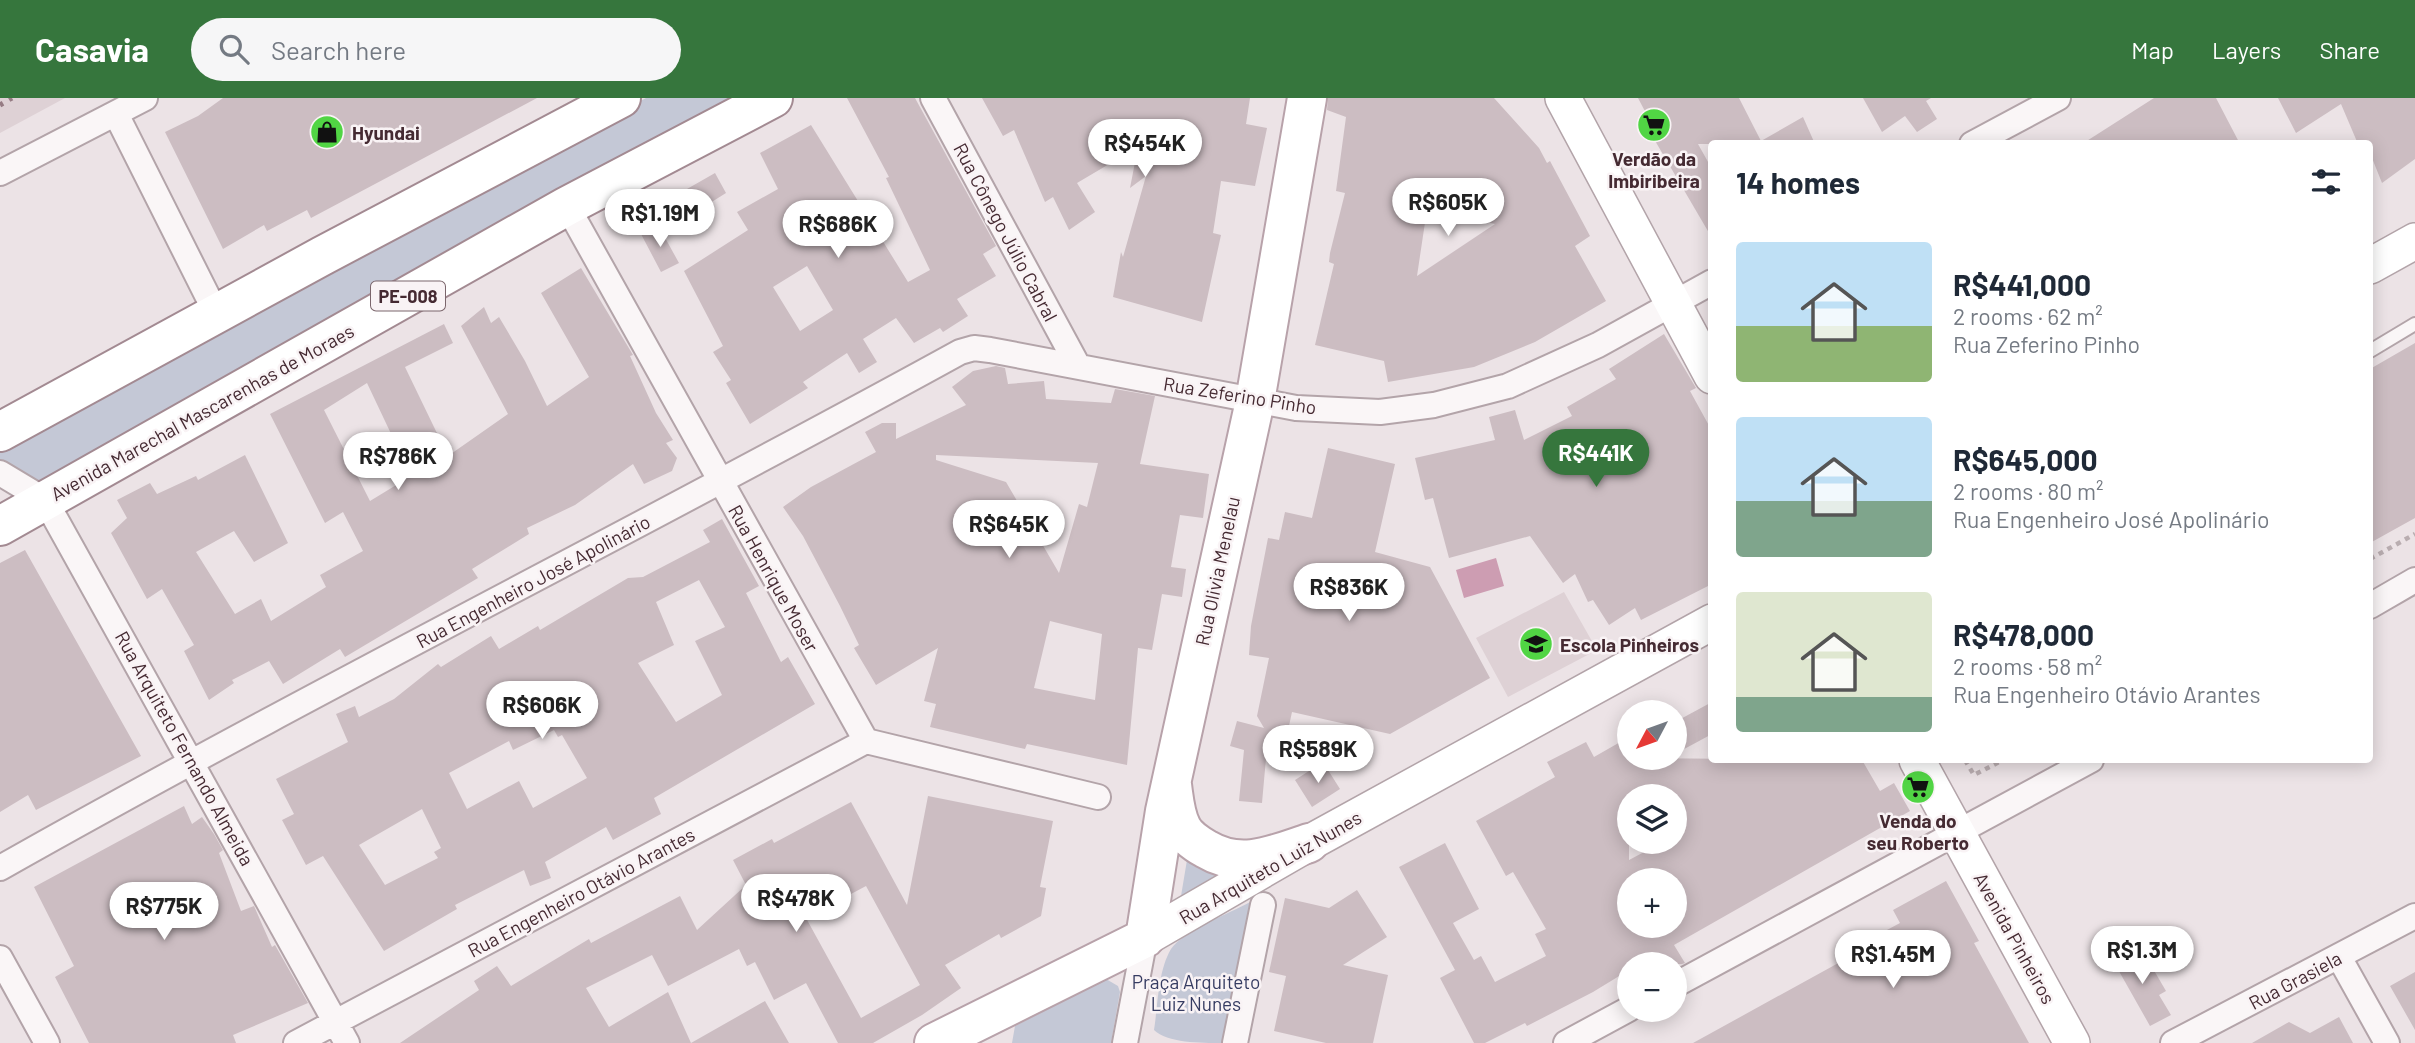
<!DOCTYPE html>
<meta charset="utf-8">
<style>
:root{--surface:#fff;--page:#f6f6f7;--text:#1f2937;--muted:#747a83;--accent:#36763d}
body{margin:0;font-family:Barlow,sans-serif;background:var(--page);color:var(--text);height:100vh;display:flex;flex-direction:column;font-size:26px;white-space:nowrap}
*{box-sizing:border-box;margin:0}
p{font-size:23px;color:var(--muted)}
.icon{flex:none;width:38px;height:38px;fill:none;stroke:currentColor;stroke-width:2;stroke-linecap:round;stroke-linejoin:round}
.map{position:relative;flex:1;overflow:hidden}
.drawer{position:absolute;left:1708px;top:42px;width:665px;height:623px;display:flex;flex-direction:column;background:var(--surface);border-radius:7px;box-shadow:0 4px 18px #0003}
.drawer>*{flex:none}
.needle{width:46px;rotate:229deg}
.tools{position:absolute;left:1617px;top:602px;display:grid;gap:14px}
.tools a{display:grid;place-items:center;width:70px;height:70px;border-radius:50%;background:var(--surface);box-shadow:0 4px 18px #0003;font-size:35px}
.price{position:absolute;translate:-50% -60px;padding:0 16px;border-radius:24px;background:#fff;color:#222;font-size:23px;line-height:46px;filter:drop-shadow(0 2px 4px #0008)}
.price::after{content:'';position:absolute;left:50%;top:42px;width:21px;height:16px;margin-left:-10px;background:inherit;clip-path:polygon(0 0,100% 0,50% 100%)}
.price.selected{background:var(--accent);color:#fff}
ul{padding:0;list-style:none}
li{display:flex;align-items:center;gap:21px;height:175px;padding:0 28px}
li span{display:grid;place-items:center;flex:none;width:196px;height:140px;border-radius:7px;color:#555}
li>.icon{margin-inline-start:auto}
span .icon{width:84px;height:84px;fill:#fffc;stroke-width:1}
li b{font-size:30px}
h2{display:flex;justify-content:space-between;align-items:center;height:84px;padding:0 28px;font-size:30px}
header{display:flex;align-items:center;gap:42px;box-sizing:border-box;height:98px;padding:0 35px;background:var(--accent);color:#fff}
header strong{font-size:33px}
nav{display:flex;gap:38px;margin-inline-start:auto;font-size:24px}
.search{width:490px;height:63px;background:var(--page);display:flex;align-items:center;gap:18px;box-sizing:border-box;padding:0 24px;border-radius:38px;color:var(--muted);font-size:26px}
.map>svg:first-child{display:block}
.built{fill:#ded1d5}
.green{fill:#c4c8d6}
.water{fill:#cd9db2}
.building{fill:#ccbdc2;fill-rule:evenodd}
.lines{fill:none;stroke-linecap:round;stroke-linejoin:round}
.lane-casing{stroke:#b3a4a9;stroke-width:16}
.street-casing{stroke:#b3a4a9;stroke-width:28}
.secondary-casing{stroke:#b3a4a9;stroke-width:38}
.primary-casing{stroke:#b8a2aa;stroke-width:42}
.highway-casing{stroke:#a38a92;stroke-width:42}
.path{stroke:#b9adb0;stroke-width:4.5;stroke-dasharray:5 5;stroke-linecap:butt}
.lane{stroke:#faf6f7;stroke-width:12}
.street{stroke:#faf6f7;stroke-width:24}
.secondary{stroke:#fff;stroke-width:35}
.primary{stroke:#fff;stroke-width:38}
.highway{stroke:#fff;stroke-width:38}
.rail{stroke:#967c84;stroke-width:5;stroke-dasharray:3.5 7;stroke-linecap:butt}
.labels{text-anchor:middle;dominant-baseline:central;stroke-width:5;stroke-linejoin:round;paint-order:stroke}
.shield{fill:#f9f3f5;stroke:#7b666c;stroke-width:2}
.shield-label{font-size:18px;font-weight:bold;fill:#452a32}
.poi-label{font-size:19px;font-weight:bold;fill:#452a32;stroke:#f9f3f5;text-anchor:start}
.street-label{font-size:19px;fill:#452a32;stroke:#f9f3f5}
.park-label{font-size:19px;fill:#363c62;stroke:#f9f3f5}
</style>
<header>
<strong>Casavia</strong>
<div class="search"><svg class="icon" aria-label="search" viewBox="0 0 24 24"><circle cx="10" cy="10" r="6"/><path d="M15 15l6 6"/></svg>Search here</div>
<nav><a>Map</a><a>Layers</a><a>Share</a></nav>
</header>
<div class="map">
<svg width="2415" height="945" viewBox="0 0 2415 945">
<rect width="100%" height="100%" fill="#ece3e6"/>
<!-- built -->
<path class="built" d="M0 0H65L0 35Z
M1564 494 1597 552 1508 599 1476 540Z"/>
<!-- green -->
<path class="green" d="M646 0H744L38 389 0 364V353L264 205Z
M1187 762 1224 777 1179 810Z
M1250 804 1222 945C1201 945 1167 945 1154 932L1155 925C1158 902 1159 871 1171 851 1183 833 1230 815 1250 804Z
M1106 881 1118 888 1120 894 1111 945H1012L1015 928Z"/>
<!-- water -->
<path class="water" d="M1496 460 1504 488 1464 500 1456 472Z"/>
<!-- building -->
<path class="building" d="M223 0H537L311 120 307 112 267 133 264 127 223 151 165 34 198 18Z
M847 0H915L996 148 983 156 996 178 957 201 968 218 943 234 940 230 914 245 896 220 863 241 877 264 859 275 847 255 803 284 808 290 750 326 726 285 731 282 713 254 723 248 684 173 748 132 737 114 778 91 760 55 811 27 908 184 930 172 886 80 889 79ZM807 168 833 212 800 233 773 189Z
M982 0H1250L1246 26 1267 30 1255 88 1221 83 1213 135 1221 137 1202 224 1113 199 1121 154 1123 159 1146 78 1130 90 1138 49 1077 85 1095 114 1069 132 1053 99 1045 104 1014 32 1003 38Z
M1328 0H1494L1539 50 1547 65 1550 63 1590 138 1575 148 1606 203 1535 244 1474 269 1388 284 1384 263 1315 247 1334 166 1329 164 1330 155 1345 95 1336 93 1346 19 1327 12ZM1427 111 1495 126 1417 178Z
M1638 0H1739L1761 43 1803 19 1815 46H1698L1712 71V140L1654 41 1658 38Z
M1863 0H1931L1926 3 1937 21 1917 34 1905 18 1882 34Z
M2154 0H2216L2240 46H2082Z
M2278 0H2415V61L2382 85 2370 55V46H2358L2341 6 2296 35Z
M715 75 726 95 686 120 673 99Z
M658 127 679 165 661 174 641 136Z
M581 170 633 257 630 258 656 315 673 342 666 345 677 360 672 373 644 386 633 366 575 407 527 430 529 436 472 471 478 480 345 559 340 551 283 586 269 563 232 582 234 585 209 602 184 553 194 547 162 491 147 501 111 435 127 420 117 402 150 385 157 396 196 378 198 382 245 357 288 445 254 464 234 433 196 454 235 516 261 501 271 523 326 489 320 477 363 453 343 414 325 425 270 316 444 226 453 245 405 269 448 358 508 316 461 228 484 209 491 225 499 219 525 263 547 308 589 279 541 195ZM367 285 411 378 370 403 324 312Z
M1664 236 1696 290 1690 293 1712 333V486L1641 522 1635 510 1609 527 1593 502 1588 504 1575 476 1563 485 1530 438 1449 460 1433 400 1425 402 1415 360 1495 342 1489 319 1515 312 1524 342 1572 318 1567 309 1616 281 1609 271Z
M2415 245V420L2370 445V271Z
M996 268 1005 270 1008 286 1044 283 1046 301 1111 305 1115 291 1155 298 1140 366 1209 376 1203 420 1180 417 1171 469 1186 471 1182 499 1162 496 1152 552 1138 550 1127 667 1027 646 1025 651 930 629 936 606 924 603 938 550 876 587 854 550 859 547 840 508 803 438 783 409 811 389 876 354 865 334 882 325H896V341L966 307 952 289 973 273ZM936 357 1098 365 1087 409 1079 406 1059 475 1006 384 936 362ZM1050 523 1102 536 1095 602 1034 590Z
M1328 350 1395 366 1375 454 1430 469 1490 580 1390 636 1292 614 1282 660 1268 638 1262 705 1239 703 1244 652 1230 648 1237 623 1264 630 1257 618 1269 560 1249 557 1251 528 1268 440 1279 442 1285 414 1312 420Z
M722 421 759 488 746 495 781 564 788 559 815 606 654 700 661 716 613 742 606 729 545 764 551 780 530 788 524 772 455 807 457 811 384 853 323 758 306 767 282 722 294 716 276 681 348 644 336 616 355 608 359 619 394 601 438 566 441 569 491 538 499 551 538 528 540 532 628 480 643 479 710 444 703 432ZM699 482 725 529 695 543 722 597 676 624 638 565 674 547 656 504ZM554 632 558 639 562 637 587 680 533 710 519 683 467 711 449 675 509 643 513 652ZM422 711 441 750 434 754 438 760 385 787 359 747Z
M25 452 141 658 36 712 28 697 0 714V465Z
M1712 604V636L1675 656V624Z
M1629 639V660L1862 662 1880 693 1894 685 1910 713 1674 847 1685 865 1682 866H1655L1651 860 1640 866H1629V872L1593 894 1527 928 1525 925 1485 945H1474L1440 880 1455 872 1399 769 1445 745 1479 811 1453 825 1474 862 1481 858 1495 884 1546 858 1535 836 1546 831 1513 774 1506 778 1476 723 1555 679 1547 664 1586 644 1594 659ZM1629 698H1675V711L1686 731 1675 737V744H1663L1629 762ZM1629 782H1675V828H1629Z
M1323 664 1340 691 1312 709 1295 682Z
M928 698 1053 723 1040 789 1046 790 1041 818 1001 840 999 836 945 867 961 890 922 917 873 945H838L806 885 774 902 755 864 747 868 739 851 668 888 652 857 586 890 609 929 668 894 691 945H400L479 892 474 883 497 868 511 888 589 841 591 845 680 798 697 832 746 787 733 762 772 741 774 745 851 704 907 807ZM866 788 920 887 861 920 806 820Z
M184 708 192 726 202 719 214 736 223 752 219 755 241 813 254 808 272 849 275 847 308 905 233 937 236 945H89L55 879 74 868 34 789Z
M1946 783 1979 843 1974 845 2029 945H1693L1862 852 1859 847 1900 825 1893 812Z
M1357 792 1387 839 1343 867 1388 877 1373 945H1326L1274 933 1286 878 1269 874 1285 800 1329 810Z
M2130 848 2144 873 2152 869 2166 893 2159 897 2171 917 2150 928 2111 859Z
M2415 874V932L2390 888Z
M765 903 789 945H691Z
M2339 919 2353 945H2252L2289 924 2310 935Z"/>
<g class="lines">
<!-- lane casing -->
<g class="lane-casing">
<path id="lane" d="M2370 253 2415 226"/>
</g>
<!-- street casing -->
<g class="street-casing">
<path id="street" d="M933 0 1078 268
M116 16 216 215
M1972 46 2058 0
M0 75 145 0
M567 108 866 643 1098 699
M0 375 45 402 347 945
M2370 508 2415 482
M0 770C317 591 642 429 960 254L974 250 990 252 1296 310 1380 314 1434 307 1508 288 1598 247 1712 184
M2339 859 2387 945
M0 860 47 945
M1675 887 2091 662
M296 945 866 643
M1125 945 1145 840
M1235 945 1263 807
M1566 945 1629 911
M2173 945 2415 818"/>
</g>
<!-- secondary casing -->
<g class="secondary-casing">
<path id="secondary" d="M1563 0 1712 278
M2370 168 2415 143
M1917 662 2072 945
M1145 840 1309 745 1712 524"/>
</g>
<!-- primary casing -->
<g class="primary-casing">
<path id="primary" d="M1172 687C1174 701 1175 717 1182 730 1186 738 1197 746 1206 751 1241 772 1273 757 1309 745
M934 945 1145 840 1165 713 1255 303 1307 0"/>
</g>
<!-- highway casing -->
<g class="highway-casing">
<path id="highway" d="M0 334 322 158 621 0
M0 428 567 108 773 0"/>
</g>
<!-- path -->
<path class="path" d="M2370 461 2415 436
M1965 662 1974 677 2003 662"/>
<!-- lane -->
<use href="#lane" class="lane"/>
<!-- street -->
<use href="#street" class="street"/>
<!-- secondary -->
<use href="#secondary" class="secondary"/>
<!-- primary -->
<use href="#primary" class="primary"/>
<!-- highway -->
<use href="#highway" class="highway"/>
<!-- rail -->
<path class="rail" d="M0 7 12 0"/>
</g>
<!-- icons -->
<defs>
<g id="supermarket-disc" transform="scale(1.75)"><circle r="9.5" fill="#51d544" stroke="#f9f3f5"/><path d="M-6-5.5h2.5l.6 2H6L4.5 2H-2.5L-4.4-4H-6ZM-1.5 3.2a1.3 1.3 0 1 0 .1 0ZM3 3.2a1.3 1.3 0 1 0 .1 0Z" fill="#111"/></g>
<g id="shop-disc" transform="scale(1.75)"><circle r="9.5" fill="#51d544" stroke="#f9f3f5"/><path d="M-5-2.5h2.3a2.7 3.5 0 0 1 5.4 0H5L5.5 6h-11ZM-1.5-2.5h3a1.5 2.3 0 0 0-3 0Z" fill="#111"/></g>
<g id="school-disc" transform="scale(1.75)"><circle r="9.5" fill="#51d544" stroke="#f9f3f5"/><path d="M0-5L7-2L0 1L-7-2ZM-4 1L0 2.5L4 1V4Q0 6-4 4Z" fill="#111"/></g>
</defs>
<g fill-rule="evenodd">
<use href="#supermarket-disc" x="1654" y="27"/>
<use href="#shop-disc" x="327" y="34"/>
<use href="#school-disc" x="1536" y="546"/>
<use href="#supermarket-disc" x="1918" y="689"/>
</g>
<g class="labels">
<!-- shield labels -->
<rect class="shield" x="371" y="183.5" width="74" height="29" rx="5"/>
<g class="shield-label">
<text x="408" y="198">PE-008</text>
</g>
<!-- poi labels -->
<g class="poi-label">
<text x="352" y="34">Hyundai</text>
<text x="1654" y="60" text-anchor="middle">Verdão da<tspan x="1654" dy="22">Imbiribeira</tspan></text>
<text x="1560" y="546">Escola Pinheiros</text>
<text x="1918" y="722" text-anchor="middle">Venda do<tspan x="1918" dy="22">seu Roberto</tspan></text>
</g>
<!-- street labels -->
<g class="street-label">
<text transform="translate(1006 134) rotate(62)">Rua Cônego Júlio Cabral</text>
<text transform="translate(1240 297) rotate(9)">Rua Zeferino Pinho</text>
<text transform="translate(202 314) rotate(-29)">Avenida Marechal Mascarenhas de Moraes</text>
<text transform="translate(1217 473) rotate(-78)">Rua Olivia Menelau</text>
<text transform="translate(774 480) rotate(61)">Rua Henrique Moser</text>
<text transform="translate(533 483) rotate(-28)">Rua Engenheiro José Apolinário</text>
<text transform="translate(185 650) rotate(61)">Rua Arquiteto Fernando Almeida</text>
<text transform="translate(1270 769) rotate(-30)">Rua Arquiteto Luiz Nunes</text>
<text transform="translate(581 794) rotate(-28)">Rua Engenheiro Otávio Arantes</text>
<text transform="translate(2015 840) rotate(61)">Avenida Pinheiros</text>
<text transform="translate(2295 882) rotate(-28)">Rua Grasiela</text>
</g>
<!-- park labels -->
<g class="park-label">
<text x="1196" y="883">Praça Arquiteto<tspan x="1196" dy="22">Luiz Nunes</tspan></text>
</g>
</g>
</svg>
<div class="tools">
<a><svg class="needle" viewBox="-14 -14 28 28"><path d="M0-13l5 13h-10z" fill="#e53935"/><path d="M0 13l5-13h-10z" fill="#747a83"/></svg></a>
<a><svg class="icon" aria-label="layers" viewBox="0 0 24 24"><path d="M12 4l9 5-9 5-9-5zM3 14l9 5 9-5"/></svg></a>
<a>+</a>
<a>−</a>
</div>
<b class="price" style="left:1145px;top:81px">R$454K</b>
<b class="price" style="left:1448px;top:140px">R$605K</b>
<b class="price" style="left:660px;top:151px">R$1.19M</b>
<b class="price" style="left:838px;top:162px">R$686K</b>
<b class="price selected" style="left:1596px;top:391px">R$441K</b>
<b class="price" style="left:398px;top:394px">R$786K</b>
<b class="price" style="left:1009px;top:462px">R$645K</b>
<b class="price" style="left:1349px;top:525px">R$836K</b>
<b class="price" style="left:542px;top:643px">R$606K</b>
<b class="price" style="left:1318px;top:687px">R$589K</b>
<b class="price" style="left:796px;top:836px">R$478K</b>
<b class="price" style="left:164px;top:844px">R$775K</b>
<b class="price" style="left:2142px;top:888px">R$1.3M</b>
<b class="price" style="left:1893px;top:892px">R$1.45M</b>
<section class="drawer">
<h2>14 homes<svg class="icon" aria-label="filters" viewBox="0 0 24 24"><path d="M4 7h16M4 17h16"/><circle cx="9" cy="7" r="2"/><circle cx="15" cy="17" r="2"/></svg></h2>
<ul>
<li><span style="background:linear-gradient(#bfe0f5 60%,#8fb573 0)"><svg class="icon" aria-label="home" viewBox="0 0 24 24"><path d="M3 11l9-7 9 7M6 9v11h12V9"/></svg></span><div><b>R$441,000</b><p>2 rooms · 62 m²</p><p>Rua Zeferino Pinho</p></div></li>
<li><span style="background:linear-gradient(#bfe0f5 60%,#7fa58c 0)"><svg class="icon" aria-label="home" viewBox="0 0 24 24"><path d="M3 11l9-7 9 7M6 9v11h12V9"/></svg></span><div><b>R$645,000</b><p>2 rooms · 80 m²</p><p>Rua Engenheiro José Apolinário</p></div></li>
<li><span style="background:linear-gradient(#dfe7d0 75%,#7fa58c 0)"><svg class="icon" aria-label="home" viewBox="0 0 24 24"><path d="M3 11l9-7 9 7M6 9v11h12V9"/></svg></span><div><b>R$478,000</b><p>2 rooms · 58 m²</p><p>Rua Engenheiro Otávio Arantes</p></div></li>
</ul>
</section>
</div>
